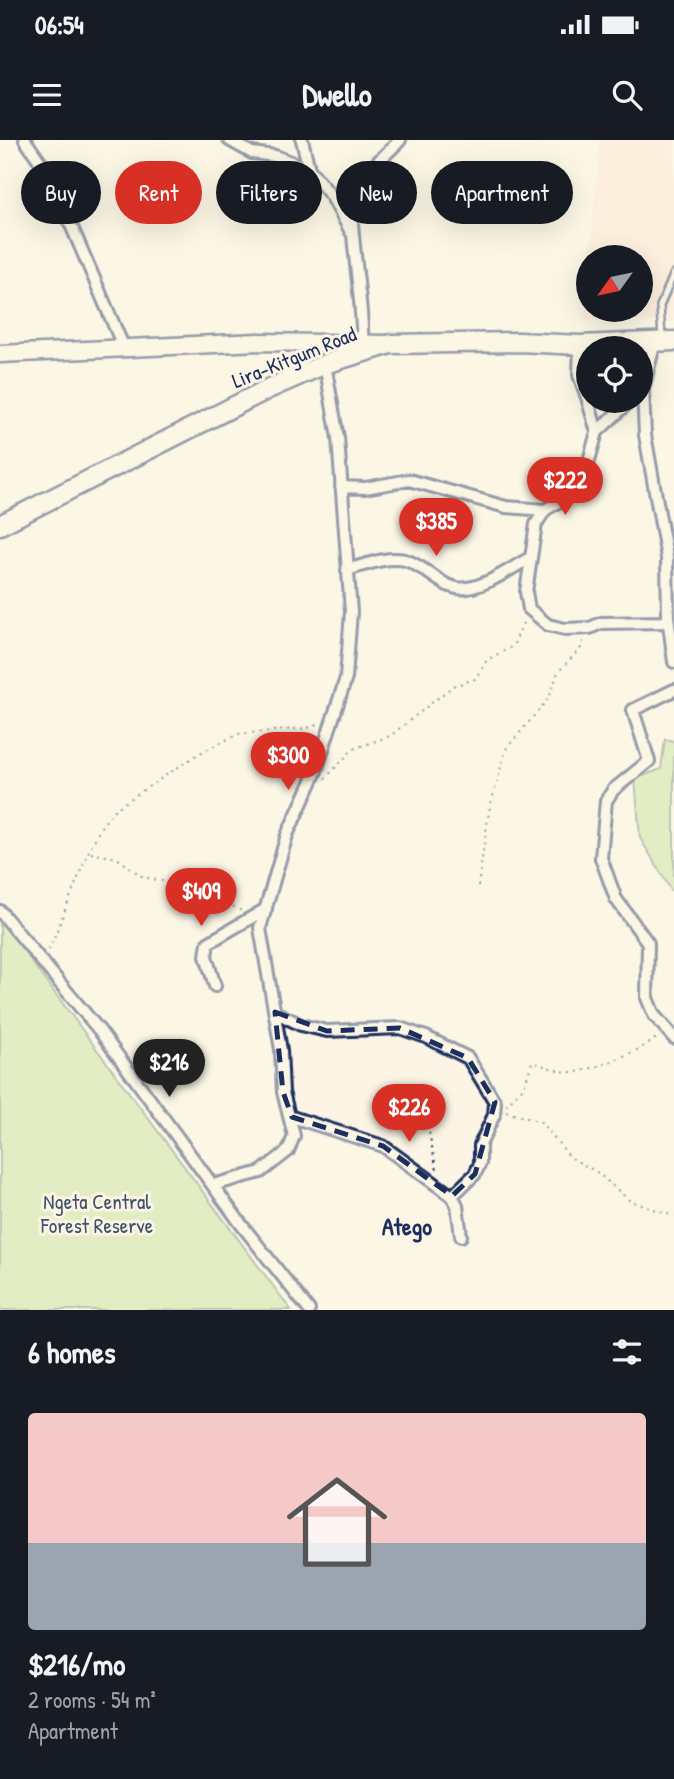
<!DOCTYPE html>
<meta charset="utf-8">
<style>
:root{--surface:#171b24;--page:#20242c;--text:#f1f3f6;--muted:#9ea1a6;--accent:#d93025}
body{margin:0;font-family:"Patrick Hand",sans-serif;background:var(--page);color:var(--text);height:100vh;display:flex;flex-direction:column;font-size:26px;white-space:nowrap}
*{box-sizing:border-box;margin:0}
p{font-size:23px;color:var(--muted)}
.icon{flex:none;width:38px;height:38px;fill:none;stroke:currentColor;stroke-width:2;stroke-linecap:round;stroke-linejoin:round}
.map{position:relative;height:1170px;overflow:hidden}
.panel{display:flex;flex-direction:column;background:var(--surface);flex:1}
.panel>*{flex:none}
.guide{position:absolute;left:21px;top:21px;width:634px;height:63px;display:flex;gap:14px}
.needle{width:46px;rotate:237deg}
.tools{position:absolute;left:576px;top:105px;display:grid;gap:14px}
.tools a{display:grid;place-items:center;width:77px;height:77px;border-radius:50%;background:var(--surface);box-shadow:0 7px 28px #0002;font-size:35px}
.price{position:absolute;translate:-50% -60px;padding:0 16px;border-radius:24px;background:var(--accent);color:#fff;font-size:23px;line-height:46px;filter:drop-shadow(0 2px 4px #0008)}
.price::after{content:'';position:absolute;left:50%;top:42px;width:21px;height:16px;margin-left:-10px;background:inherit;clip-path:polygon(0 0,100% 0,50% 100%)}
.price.active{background:#222;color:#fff}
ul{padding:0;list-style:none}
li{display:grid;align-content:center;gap:14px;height:371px;padding:0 28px}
li span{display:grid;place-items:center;height:217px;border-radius:7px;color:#555}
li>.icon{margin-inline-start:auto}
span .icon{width:126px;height:126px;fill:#fffc;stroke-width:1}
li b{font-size:30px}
h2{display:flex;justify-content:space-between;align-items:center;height:84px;padding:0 28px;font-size:30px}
.tag{padding:0 24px;border-radius:32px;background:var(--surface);box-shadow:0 7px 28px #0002;font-size:24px;line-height:63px}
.tag.active{background:var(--accent);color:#fff}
.status{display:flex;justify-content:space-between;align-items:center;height:49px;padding:0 35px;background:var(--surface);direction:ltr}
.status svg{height:19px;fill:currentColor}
header{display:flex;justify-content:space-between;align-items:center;height:91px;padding:0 28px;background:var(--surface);font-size:32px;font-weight:700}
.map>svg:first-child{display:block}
.built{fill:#fce6d5}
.green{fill:#c6e299;stroke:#70887c;stroke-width:2}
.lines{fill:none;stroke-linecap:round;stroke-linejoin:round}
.lane-casing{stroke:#1b2f5e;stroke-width:10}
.street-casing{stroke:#1b2f5e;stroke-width:16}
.secondary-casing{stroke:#1b2f5e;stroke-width:21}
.primary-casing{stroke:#1b2f5e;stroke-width:23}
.path{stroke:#1b2f5e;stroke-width:2;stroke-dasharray:2 5;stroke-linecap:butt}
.lane{stroke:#fcf5e5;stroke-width:5}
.street{stroke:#fcf5e5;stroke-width:10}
.secondary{stroke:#fcf5e5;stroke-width:16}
.primary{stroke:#fcf5e5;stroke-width:18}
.marked{fill:none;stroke:#1b2f5e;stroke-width:5;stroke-dasharray:14 9;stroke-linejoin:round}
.labels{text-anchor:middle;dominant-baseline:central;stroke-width:6;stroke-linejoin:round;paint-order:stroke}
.street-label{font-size:21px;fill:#1b2f5e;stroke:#fcf5e5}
.park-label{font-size:21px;fill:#3d536a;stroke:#fcf5e5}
.quarter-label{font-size:24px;font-weight:bold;fill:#1b2f5e;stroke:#fcf5e5}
</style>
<div class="status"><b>06:54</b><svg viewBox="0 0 49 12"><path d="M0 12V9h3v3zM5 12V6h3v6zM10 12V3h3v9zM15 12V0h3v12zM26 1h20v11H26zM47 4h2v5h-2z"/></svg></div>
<header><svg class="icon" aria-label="menu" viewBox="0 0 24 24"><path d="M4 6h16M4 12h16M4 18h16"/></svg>Dwello<svg class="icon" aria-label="search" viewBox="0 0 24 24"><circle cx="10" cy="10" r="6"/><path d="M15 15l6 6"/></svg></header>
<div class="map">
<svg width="674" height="1170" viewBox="0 0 674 1170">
<rect width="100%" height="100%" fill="#fcf5e5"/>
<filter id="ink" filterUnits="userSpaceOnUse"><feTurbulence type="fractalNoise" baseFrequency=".0143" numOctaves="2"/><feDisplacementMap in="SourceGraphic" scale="14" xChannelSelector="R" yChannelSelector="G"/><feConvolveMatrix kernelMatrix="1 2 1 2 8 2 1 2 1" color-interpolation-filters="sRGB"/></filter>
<g filter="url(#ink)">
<!-- built -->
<path class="built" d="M600 0H674V181L585 180 588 140V170H640V117H590Z"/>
<!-- green -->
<path class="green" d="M665 599 674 601V755L640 698 635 639 661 629Z
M0 778 37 829 291 1170H0Z"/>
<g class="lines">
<!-- lane casing -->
<g class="lane-casing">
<path id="lane" d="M662 198 660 166 674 133"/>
</g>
<!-- street casing -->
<g class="street-casing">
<path id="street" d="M25 0 50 36 123 206
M229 0 252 13 275 16 309 29
M302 0 309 29 332 57 351 92
M655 201 643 250 645 295 667 418 668 477 674 522
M362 202C365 170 345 71 354 52 363 33 385 16 400 0
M580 205 579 235 588 260
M588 261 597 292
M630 261 597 292 583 342 573 353 545 370 536 384 526 452 529 469 548 485 565 489 590 488 601 483 669 482
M341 347 365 348 409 340 506 367 545 370
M347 430C365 425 386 416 405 420 427 426 443 452 467 448 489 445 511 428 530 418
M674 550 633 570 649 621 613 650 606 661 601 718 616 759 648 803 647 858 654 875 674 898
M0 771 99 890 241 1084 309 1170
M215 846 206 816 208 803 266 769
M275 872 301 885 327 891 400 888 426 897 468 918 495 962 494 975 480 1005V1023L475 1034 452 1056
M292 977 383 1006 452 1056 457 1065 461 1096
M213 1045 261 1032 288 1011 294 996 283 952 281 910 260 788 287 695 315 634 346 538 351 472 338 298 325 224"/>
</g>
<!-- secondary casing -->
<g class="secondary-casing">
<path id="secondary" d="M0 214 258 202 386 204"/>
</g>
<!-- primary casing -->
<g class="primary-casing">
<path id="primary" d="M0 385 268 249 325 224 391 204 519 202 580 205 674 201"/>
</g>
<!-- path -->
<path class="path" d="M325 639 353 609 390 596 453 546 475 539 487 520 513 506 524 481
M91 713 117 718 143 737 196 748 242 771
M478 746 489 671 506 609 549 558 558 532 581 508 584 498
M49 810 88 713 101 687 115 669 198 614 238 594 308 588 318 584
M506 965 524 947 532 922C546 926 560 933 575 932 590 931 650 908 659 895
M506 972 541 982 570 1017 598 1033 630 1061 674 1076
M426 979 437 1030"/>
<!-- lane -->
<use href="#lane" class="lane"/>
<!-- street -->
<use href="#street" class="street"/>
<!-- secondary -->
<use href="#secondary" class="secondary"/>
<!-- primary -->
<use href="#primary" class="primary"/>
</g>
</g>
<!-- marked area -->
<path d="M0 0H674V1170H0ZM275 872 327 891 400 888 468 918 495 962 475 1034 452 1056 383 1006 292 977 283 952Z" fill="#fcf5e5" fill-opacity=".55" fill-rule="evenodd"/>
<path class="marked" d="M275 872 327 891 400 888 468 918 495 962 475 1034 452 1056 383 1006 292 977 283 952Z"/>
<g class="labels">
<!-- street labels -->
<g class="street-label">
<text transform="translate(294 217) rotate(-22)">Lira-Kitgum Road</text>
</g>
<!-- park labels -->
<g class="park-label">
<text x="97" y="1061">Ngeta Central<tspan x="97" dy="24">Forest Reserve</tspan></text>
</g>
<!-- quarter labels -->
<g class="quarter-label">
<text x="407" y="1086">Atego</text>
</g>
</g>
</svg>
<div class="tools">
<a><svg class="needle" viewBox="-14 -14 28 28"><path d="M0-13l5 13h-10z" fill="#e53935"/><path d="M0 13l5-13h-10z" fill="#9ea1a6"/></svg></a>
<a><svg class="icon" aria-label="locate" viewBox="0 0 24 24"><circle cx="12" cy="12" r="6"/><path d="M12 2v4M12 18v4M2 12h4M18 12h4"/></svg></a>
</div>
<b class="price" style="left:565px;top:377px">$222</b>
<b class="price" style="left:436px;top:418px">$385</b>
<b class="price" style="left:288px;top:652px">$300</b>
<b class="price" style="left:201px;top:788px">$409</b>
<b class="price active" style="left:169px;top:959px">$216</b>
<b class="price" style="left:409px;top:1004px">$226</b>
<div class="guide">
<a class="tag">Buy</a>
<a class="tag active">Rent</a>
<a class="tag">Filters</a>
<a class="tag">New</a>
<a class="tag">Apartment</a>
</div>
</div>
<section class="panel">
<h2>6 homes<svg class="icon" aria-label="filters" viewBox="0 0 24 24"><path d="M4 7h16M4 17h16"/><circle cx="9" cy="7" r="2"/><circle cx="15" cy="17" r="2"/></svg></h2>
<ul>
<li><span style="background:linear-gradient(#f6c9c9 60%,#9aa5b1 0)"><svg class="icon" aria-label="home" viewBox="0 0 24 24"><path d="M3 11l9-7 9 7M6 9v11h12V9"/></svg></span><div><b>$216/mo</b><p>2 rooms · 54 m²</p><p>Apartment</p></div></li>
</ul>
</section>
